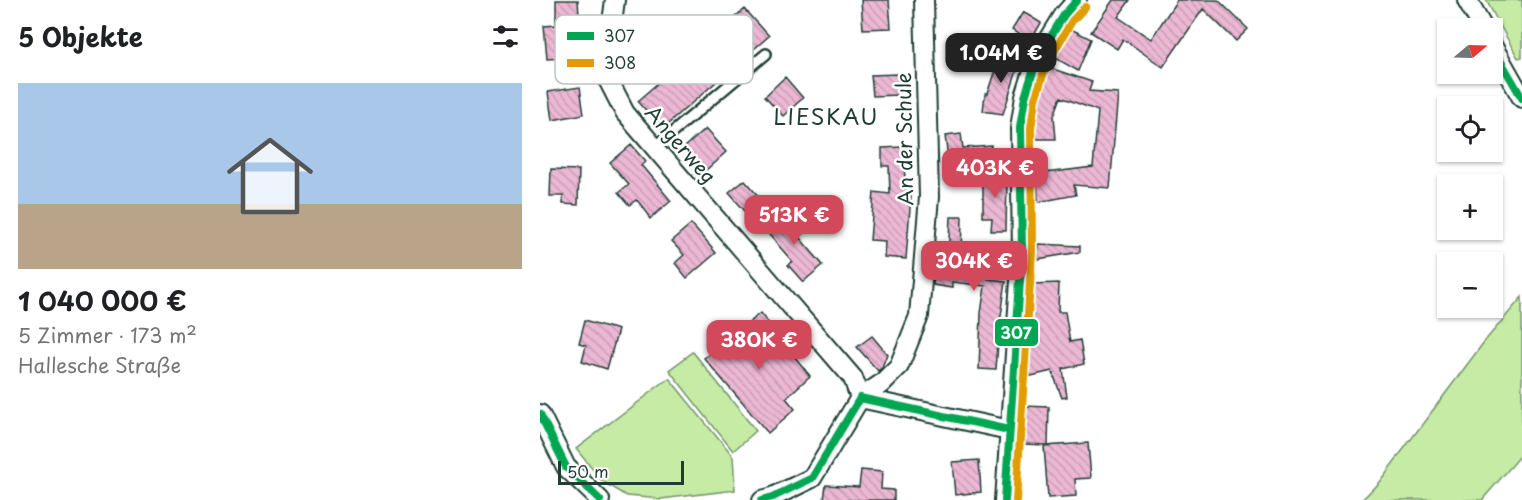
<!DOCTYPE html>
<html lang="de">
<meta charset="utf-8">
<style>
:root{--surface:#fff;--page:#f6f6f6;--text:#202124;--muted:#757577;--line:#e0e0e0;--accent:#d1495b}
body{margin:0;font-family:"Playpen Sans",sans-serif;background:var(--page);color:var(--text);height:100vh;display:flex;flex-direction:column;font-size:22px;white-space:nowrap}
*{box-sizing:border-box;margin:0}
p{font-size:20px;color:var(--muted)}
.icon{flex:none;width:33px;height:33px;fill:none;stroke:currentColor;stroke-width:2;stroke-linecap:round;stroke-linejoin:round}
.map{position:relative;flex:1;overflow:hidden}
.side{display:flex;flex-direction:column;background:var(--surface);width:540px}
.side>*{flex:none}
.needle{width:39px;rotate:71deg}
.controls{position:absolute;left:897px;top:18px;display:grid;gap:12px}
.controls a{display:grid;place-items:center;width:66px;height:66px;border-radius:0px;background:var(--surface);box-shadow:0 2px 4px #0004;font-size:30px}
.scale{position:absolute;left:18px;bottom:15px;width:126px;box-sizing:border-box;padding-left:6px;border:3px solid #1f3d34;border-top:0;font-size:16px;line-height:21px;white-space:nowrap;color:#1f3d34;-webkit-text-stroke:4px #fff;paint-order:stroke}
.price{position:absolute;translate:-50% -51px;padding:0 14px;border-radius:12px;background:var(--accent);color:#fff;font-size:20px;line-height:39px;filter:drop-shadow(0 2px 3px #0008)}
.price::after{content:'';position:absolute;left:50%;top:36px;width:18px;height:14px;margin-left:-9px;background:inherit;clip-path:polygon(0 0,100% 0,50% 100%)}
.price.current{background:#222;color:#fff}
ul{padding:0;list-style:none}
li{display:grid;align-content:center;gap:12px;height:318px;padding:0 18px}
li+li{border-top:2px solid var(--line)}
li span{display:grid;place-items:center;height:186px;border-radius:0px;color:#555}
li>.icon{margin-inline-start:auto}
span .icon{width:108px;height:108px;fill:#fffc;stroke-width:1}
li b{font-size:26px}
h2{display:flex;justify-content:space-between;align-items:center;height:72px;padding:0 18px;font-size:26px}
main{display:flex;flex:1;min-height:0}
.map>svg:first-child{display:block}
.green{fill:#c6eba4;stroke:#72946c;stroke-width:1.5}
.building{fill:url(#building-back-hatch);stroke:#1f3d34;stroke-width:1.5}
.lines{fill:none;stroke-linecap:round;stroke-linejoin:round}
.lane-casing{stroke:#1f3d34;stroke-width:14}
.street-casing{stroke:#1f3d34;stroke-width:22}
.lane{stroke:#fff;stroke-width:9}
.street{stroke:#fff;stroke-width:18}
.bus-1-casing{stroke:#fff;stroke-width:12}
.bus-2-casing{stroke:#fff;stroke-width:12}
.bus-1{stroke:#00a651;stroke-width:8}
.bus-2{stroke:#e19c05;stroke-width:8}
.labels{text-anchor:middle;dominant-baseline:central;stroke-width:5;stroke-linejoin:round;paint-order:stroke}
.street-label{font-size:20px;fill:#1f3d34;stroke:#fff}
.quarter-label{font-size:22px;letter-spacing:1.5px;fill:#1f3d34;stroke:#fff}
.key{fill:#fff;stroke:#bcc5c2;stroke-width:1.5}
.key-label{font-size:16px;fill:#1f3d34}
.line-badge{stroke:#fff;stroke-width:2}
.badge-label{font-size:16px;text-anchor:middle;font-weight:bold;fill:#fff}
</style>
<main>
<section class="side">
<h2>5 Objekte<svg class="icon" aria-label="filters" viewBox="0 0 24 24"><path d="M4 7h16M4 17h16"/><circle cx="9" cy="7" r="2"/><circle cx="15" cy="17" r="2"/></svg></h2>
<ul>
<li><span style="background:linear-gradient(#a9c7e8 65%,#b9a48a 0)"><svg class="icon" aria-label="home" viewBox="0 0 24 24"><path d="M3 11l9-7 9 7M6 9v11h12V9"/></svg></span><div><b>1 040 000 €</b><p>5 Zimmer · 173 m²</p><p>Hallesche Straße</p></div></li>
</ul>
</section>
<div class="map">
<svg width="982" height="500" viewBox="0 0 982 500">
<defs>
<pattern id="building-back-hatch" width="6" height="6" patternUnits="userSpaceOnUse" patternTransform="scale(1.5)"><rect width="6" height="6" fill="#ebb7d3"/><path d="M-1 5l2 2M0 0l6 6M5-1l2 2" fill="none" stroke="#c99eb6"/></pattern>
</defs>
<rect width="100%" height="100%" fill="#fff"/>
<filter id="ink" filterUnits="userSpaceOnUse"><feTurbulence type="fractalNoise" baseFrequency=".0167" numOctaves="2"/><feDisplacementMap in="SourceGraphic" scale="12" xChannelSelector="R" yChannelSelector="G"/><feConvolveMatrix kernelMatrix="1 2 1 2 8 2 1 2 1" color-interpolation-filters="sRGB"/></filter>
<g filter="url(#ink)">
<!-- green -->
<path class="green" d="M946 0H982V57L978 58Z
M982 297V454L942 500H822L839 482 944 342Z
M153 352 216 431 193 451 129 370Z
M129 378 193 457 195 490 121 499 87 496 62 481 36 449Z"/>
<!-- building -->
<path class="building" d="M16 0H38L42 57 7 59 4 26 16 25Z
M321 0H349L351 28 323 29Z
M573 0H590L578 17 611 39 637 0H678L708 29 696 41 663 9 623 67 583 39 577 49 551 32Z
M205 9 229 36 122 129 98 101Z
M483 12 501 23 490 42 472 30Z
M529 28 551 39 538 71 512 56Z
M461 52 481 58 463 114 443 111 445 94H447Z
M507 67 552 82 549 91 578 93 570 188 534 185 536 195 498 202 497 174 553 167 558 111 521 97 514 116 516 139H491V129L496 100Z
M358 74 359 95 333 96 331 75Z
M245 77 263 98 243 116 225 96Z
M40 87 44 114 12 120 8 92Z
M165 129 186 152 165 171 144 148Z
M421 134 423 148 452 146 447 161 409 167 405 136Z
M91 145 105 161 101 165 131 201 111 218 97 200 90 205 79 192 89 184 70 163Z
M363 147 366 195H371L366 259 344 257 345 241 330 240 334 192 350 194 349 166H342V148Z
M11 169 39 170 38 205 23 204V196H10Z
M443 169 467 178 466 230H451L452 217H443Z
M205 180 221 198 205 211 189 193Z
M245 211 264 232 259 237 283 265 263 282 248 265 252 261 224 229Z
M410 217H422L421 259 450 264 448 279 466 281 459 330 456 370 439 369 441 313 445 286 412 282V288L393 285 396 258 408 260Z
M151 224 176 253 147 278 135 263 144 255 131 241Z
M498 244 540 246V252L497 259Z
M519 283 518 312H525L530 342 540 340 544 364 523 369 527 397 522 398 512 371 487 377 489 341H487L491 284Z
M220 313 270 376 246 398 255 409 228 433 164 358Z
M45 320 78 330 67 369 42 361 46 345 39 343Z
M332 336 347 354 342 367 338 371 317 347Z
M483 406 509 407 508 445 482 444Z
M548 443 551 478 535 479 536 496 508 498 504 446Z
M439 460 441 492 415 495 412 462Z
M321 470 342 472 341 489 354 490V500H284L286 485 319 487Z"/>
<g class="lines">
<!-- lane casing -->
<g class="lane-casing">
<path id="lane" d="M115 147 226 54"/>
</g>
<!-- street casing -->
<g class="street-casing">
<path id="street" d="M75 0 65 74 85 113 313 378 320 398
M927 0 943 28
M952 45 982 98
M320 398 469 430
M0 414 26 467 60 500
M222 500 233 497 272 478 320 398 341 384 359 366 379 316 389 197 384 0
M465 500 482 251 480 128 485 97 497 59 524 15 537 0"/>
</g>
<!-- lane -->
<use href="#lane" class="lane"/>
<!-- street -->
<use href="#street" class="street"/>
<!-- bus-1 casing -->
<g class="bus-1-casing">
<path id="bus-1" d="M952 46 982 98
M320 398 469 430
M0 414 26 467 60 500
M222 500 233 497 272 478 320 398
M465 500 482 251 480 128 485 97 497 59 524 15 537 0"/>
</g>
<!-- bus-2 casing -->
<g class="bus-2-casing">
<path id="bus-2" d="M476 500 492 252 491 129 495 99 507 63 532 21 545 7"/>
</g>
<!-- bus-1 -->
<use href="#bus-1" class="bus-1"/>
<!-- bus-2 -->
<use href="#bus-2" class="bus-2"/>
</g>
</g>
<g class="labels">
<!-- street labels -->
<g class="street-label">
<text transform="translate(364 139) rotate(-91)">An der Schule</text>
<text transform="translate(141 144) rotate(49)">Angerweg</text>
</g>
<!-- quarter labels -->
<g class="quarter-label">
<text x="286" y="115">LIESKAU</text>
</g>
</g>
<!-- legend -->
<rect x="15" y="15" width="198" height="69" rx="9" class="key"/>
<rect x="27" y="32" width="27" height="8" fill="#00a651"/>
<rect x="27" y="59" width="27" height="8" fill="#e19c05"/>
<g class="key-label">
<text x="64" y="42">307</text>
<text x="64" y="69">308</text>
</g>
<rect class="line-badge" x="454" y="318" width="45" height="29" rx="6" fill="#00a651"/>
<g class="badge-label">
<text x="476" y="339">307</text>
</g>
</svg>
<div class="controls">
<a><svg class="needle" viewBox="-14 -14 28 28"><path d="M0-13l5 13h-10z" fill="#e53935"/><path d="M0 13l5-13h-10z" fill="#757577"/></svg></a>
<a><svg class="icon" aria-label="locate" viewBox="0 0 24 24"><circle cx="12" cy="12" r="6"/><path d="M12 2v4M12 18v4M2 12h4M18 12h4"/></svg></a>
<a>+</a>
<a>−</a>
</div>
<div class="scale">50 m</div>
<b class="price current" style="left:461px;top:84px">1.04M €</b>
<b class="price" style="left:455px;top:199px">403K €</b>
<b class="price" style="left:254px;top:246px">513K €</b>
<b class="price" style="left:434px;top:292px">304K €</b>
<b class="price" style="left:219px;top:371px">380K €</b>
</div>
</main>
